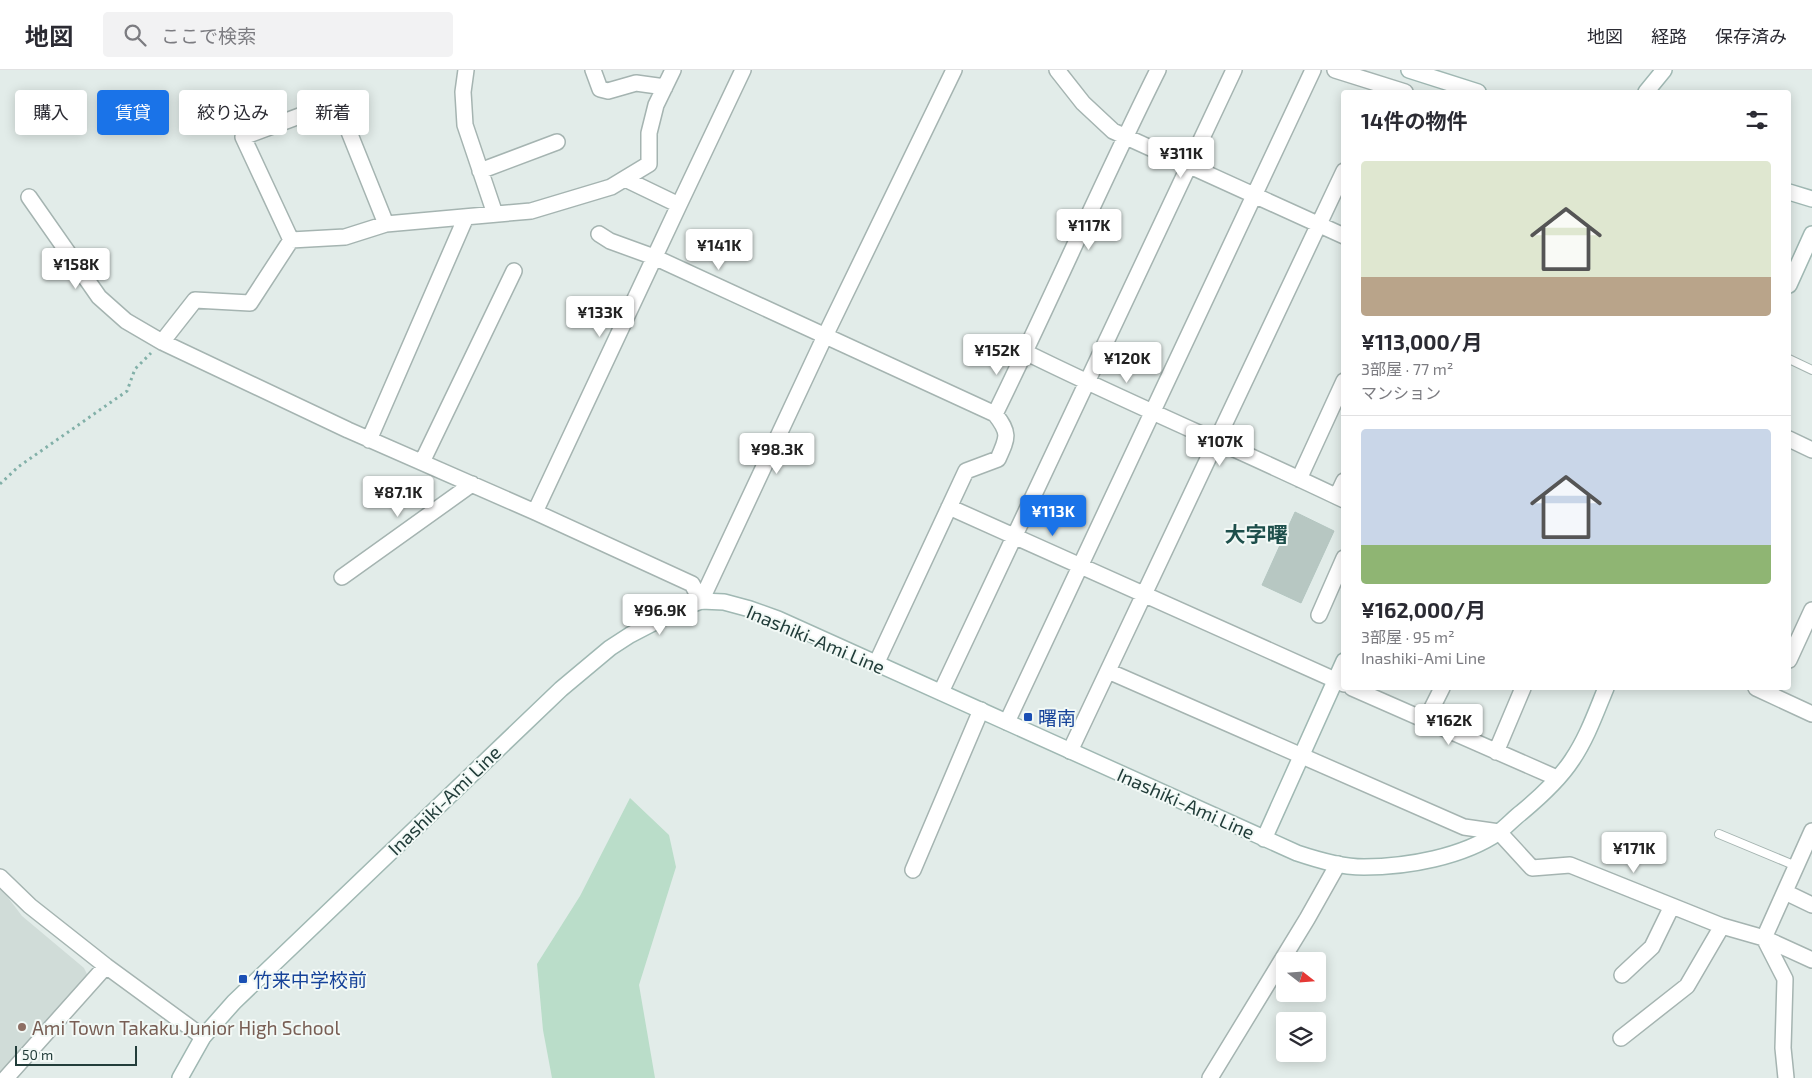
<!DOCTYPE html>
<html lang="ja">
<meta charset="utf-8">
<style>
:root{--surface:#fff;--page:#f2f2f3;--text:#2b2b33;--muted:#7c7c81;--line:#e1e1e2;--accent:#1a73e8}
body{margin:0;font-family:"Exo 2","Noto Sans JP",sans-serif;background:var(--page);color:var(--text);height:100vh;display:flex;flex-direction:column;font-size:19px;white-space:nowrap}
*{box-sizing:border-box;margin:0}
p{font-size:16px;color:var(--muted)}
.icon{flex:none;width:28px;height:28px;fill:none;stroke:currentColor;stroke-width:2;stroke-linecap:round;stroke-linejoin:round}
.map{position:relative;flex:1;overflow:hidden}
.panel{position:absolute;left:1341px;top:20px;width:450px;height:600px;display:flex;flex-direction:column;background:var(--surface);border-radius:5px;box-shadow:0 2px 12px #0003}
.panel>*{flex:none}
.guide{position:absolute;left:15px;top:20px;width:475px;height:45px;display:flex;gap:10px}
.needle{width:32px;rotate:107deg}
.controls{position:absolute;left:1276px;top:882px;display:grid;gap:10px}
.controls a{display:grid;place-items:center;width:50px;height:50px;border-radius:5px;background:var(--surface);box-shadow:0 2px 12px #0003;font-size:25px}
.scale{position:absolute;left:15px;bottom:12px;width:122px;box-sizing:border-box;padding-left:5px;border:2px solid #223d3a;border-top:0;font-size:14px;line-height:18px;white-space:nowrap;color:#223d3a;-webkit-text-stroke:4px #f2f9f6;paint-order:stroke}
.price{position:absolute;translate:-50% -42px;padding:0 11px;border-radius:5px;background:#fff;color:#222;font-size:16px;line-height:32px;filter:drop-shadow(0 1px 2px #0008)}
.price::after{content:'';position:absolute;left:50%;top:30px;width:15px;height:11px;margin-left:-8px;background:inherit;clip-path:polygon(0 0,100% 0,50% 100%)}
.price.active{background:var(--accent);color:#fff}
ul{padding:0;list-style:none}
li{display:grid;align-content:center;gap:10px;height:265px;padding:0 20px}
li+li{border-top:1px solid var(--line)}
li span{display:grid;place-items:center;height:155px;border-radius:5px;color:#555}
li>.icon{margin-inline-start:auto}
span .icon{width:90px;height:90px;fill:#fffc;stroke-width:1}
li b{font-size:21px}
h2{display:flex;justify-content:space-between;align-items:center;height:60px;padding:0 20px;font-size:21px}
.tag{padding:0 18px;border-radius:5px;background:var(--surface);box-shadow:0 2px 12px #0003;font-size:18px;line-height:45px}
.tag.active{background:var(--accent);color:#fff}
header{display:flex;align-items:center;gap:30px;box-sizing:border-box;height:70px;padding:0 25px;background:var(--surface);border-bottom:1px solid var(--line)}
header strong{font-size:24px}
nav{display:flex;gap:28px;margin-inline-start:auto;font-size:18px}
.search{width:350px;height:45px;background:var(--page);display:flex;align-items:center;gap:12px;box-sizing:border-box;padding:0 18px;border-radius:5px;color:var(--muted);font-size:19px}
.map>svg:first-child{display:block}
.built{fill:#d0dcd8}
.green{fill:#baddc9}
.building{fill:#b7c7c2;stroke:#b4c6c1}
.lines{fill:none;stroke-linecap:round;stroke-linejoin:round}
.lane-casing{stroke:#a5b4b1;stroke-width:10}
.street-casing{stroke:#a5b4b1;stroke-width:18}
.secondary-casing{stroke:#a0b8b3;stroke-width:18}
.path{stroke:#82b0a8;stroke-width:3;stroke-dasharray:2.5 4;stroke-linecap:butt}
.lane{stroke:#fff;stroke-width:8}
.street{stroke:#fff;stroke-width:15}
.secondary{stroke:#fff;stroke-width:15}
.transit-dot{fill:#1a4fb4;stroke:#f2f9f6;stroke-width:2}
.education-dot{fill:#8d6e63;stroke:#f2f9f6;stroke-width:2}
.labels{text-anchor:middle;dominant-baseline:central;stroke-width:4;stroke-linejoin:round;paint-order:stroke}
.street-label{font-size:19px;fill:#223d3a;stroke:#f2f9f6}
.transit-label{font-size:19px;fill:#164399;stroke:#f2f9f6;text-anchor:start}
.education-label{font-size:19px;fill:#785e54;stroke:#f2f9f6;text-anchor:start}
.quarter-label{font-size:21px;font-weight:bold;fill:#1d4f4b;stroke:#f2f9f6}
</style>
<header>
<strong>地図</strong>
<div class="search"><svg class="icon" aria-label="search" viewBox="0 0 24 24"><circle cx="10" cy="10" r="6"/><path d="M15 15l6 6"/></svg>ここで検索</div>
<nav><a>地図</a><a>経路</a><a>保存済み</a></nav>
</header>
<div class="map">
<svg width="1812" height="1008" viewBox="0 0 1812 1008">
<rect width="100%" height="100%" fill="#e2ece9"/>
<!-- built -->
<path class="built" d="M0 817 22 846 84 898 89 908 0 1006Z"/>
<!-- green -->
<path class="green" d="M630 728 669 765 676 797 639 915 655 1008H552L543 960 537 894 580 826Z"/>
<!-- building -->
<path class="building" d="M1295 442 1334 461 1301 533 1262 515Z"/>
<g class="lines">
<!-- lane casing -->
<g class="lane-casing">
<path id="lane" d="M1789 289 1812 300
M1719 764 1796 796"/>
</g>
<!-- street casing -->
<g class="street-casing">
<path id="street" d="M466 0 463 22 465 55 495 144
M593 0 600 19 608 21 636 13 665 17
M1057 0 1083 33 1113 61 1344 166
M1335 0 1405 22
M480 101 557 72
M29 127 99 227 126 251 162 272 348 360 535 442 692 514 701 531
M679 135 743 0
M599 164 610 171 654 187 995 344C1010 363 1008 367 998 389L966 401 876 594
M291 170 243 67 337 32 386 154
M162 272 195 230 250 233 291 170 345 167 386 154 531 141 611 117 649 94V63L656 35 673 0
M1025 282C1130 334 1238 379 1344 430
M995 344C1051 230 1101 114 1158 0
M1789 369 1812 380
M369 370 466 147
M422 392 514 201
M1299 409 1344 311
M1337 426 1344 411
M949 437 1344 614
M535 442 679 135 625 109
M342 507 472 414
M701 531 825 266 954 0
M1319 545 1344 488
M1789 590 1812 540
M1108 601 1464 757 1499 762 1532 798 1570 795 1722 856 1764 868 1812 890
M1352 618 1557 708
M1756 618 1812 644
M941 622 1234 0
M1426 650 1442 618
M1007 652 1313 0
M1070 681 1344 101
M1496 682 1523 618
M913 800 981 640
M0 807 30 836 106 896 203 967
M1785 822 1812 835
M1764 868 1785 909 1783 978 1786 1008
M1764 868 1812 761
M1622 905 1652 877 1672 836
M1621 968 1687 916 1722 856
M6 1008 106 896
M1210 1008 1307 849 1338 794"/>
</g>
<!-- secondary casing -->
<g class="secondary-casing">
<path id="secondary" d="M1409 0 1478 22
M1646 22 1664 0
M1789 122 1812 129
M1789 215 1812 164
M1264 769 1344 591
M180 1008 203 967 234 932 561 619 610 578 630 565 680 539 701 531 724 532 750 539 778 549 1297 783C1318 790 1341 797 1364 797 1407 797 1463 787 1499 762 1507 756 1514 748 1522 742 1540 727 1559 710 1572 690 1587 668 1596 642 1606 618"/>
</g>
<!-- path -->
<path class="path" d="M0 414 18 397 127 321 135 299 151 283"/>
<!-- lane -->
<use href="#lane" class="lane"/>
<!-- street -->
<use href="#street" class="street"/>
<!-- secondary -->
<use href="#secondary" class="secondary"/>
</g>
<!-- markers -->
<g class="transit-dot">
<rect x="1023" y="642" width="10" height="10" rx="2.5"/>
<rect x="238" y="904" width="10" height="10" rx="2.5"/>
</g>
<circle class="education-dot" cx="22" cy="957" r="5"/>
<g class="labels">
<!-- street labels -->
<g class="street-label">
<text transform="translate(816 569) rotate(23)">Inashiki-Ami Line</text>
<text transform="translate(444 730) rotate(-44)">Inashiki-Ami Line</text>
<text transform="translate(1186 733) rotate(24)">Inashiki-Ami Line</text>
</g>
<!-- transit labels -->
<g class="transit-label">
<text x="1038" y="647">曙南</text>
<text x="253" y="909">竹来中学校前</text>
</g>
<!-- education labels -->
<g class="education-label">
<text x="32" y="957">Ami Town Takaku Junior High School</text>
</g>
<!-- quarter labels -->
<g class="quarter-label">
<text x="1256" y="463">大字曙</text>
</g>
</g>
</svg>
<div class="controls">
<a><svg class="needle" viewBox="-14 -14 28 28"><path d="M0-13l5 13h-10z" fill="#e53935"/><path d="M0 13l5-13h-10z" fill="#7c7c81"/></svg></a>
<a><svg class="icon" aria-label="layers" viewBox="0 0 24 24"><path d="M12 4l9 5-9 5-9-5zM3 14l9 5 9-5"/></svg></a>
</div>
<div class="scale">50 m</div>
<b class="price" style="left:1181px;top:109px">¥311K</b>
<b class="price" style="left:1089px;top:181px">¥117K</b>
<b class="price" style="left:719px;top:201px">¥141K</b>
<b class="price" style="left:76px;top:220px">¥158K</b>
<b class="price" style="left:600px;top:268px">¥133K</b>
<b class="price" style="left:997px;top:306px">¥152K</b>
<b class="price" style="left:1127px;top:314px">¥120K</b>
<b class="price" style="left:1220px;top:397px">¥107K</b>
<b class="price" style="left:777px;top:405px">¥98.3K</b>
<b class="price" style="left:398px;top:448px">¥87.1K</b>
<b class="price active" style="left:1053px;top:467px">¥113K</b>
<b class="price" style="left:660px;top:566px">¥96.9K</b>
<b class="price" style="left:1449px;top:676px">¥162K</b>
<b class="price" style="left:1634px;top:804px">¥171K</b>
<div class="guide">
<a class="tag">購入</a>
<a class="tag active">賃貸</a>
<a class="tag">絞り込み</a>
<a class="tag">新着</a>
</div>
<section class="panel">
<h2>14件の物件<svg class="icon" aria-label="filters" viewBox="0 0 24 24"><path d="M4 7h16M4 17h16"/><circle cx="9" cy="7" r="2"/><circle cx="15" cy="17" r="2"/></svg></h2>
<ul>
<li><span style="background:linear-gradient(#dfe7d0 75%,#b9a48a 0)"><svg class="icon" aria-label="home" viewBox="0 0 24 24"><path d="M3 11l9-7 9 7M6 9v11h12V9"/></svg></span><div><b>¥113,000/月</b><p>3部屋 · 77 m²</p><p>マンション</p></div></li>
<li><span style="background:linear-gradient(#c9d6e8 75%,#8fb573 0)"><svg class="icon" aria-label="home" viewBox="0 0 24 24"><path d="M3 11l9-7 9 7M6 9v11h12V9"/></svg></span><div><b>¥162,000/月</b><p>3部屋 · 95 m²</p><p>Inashiki-Ami Line</p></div></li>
</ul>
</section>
</div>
